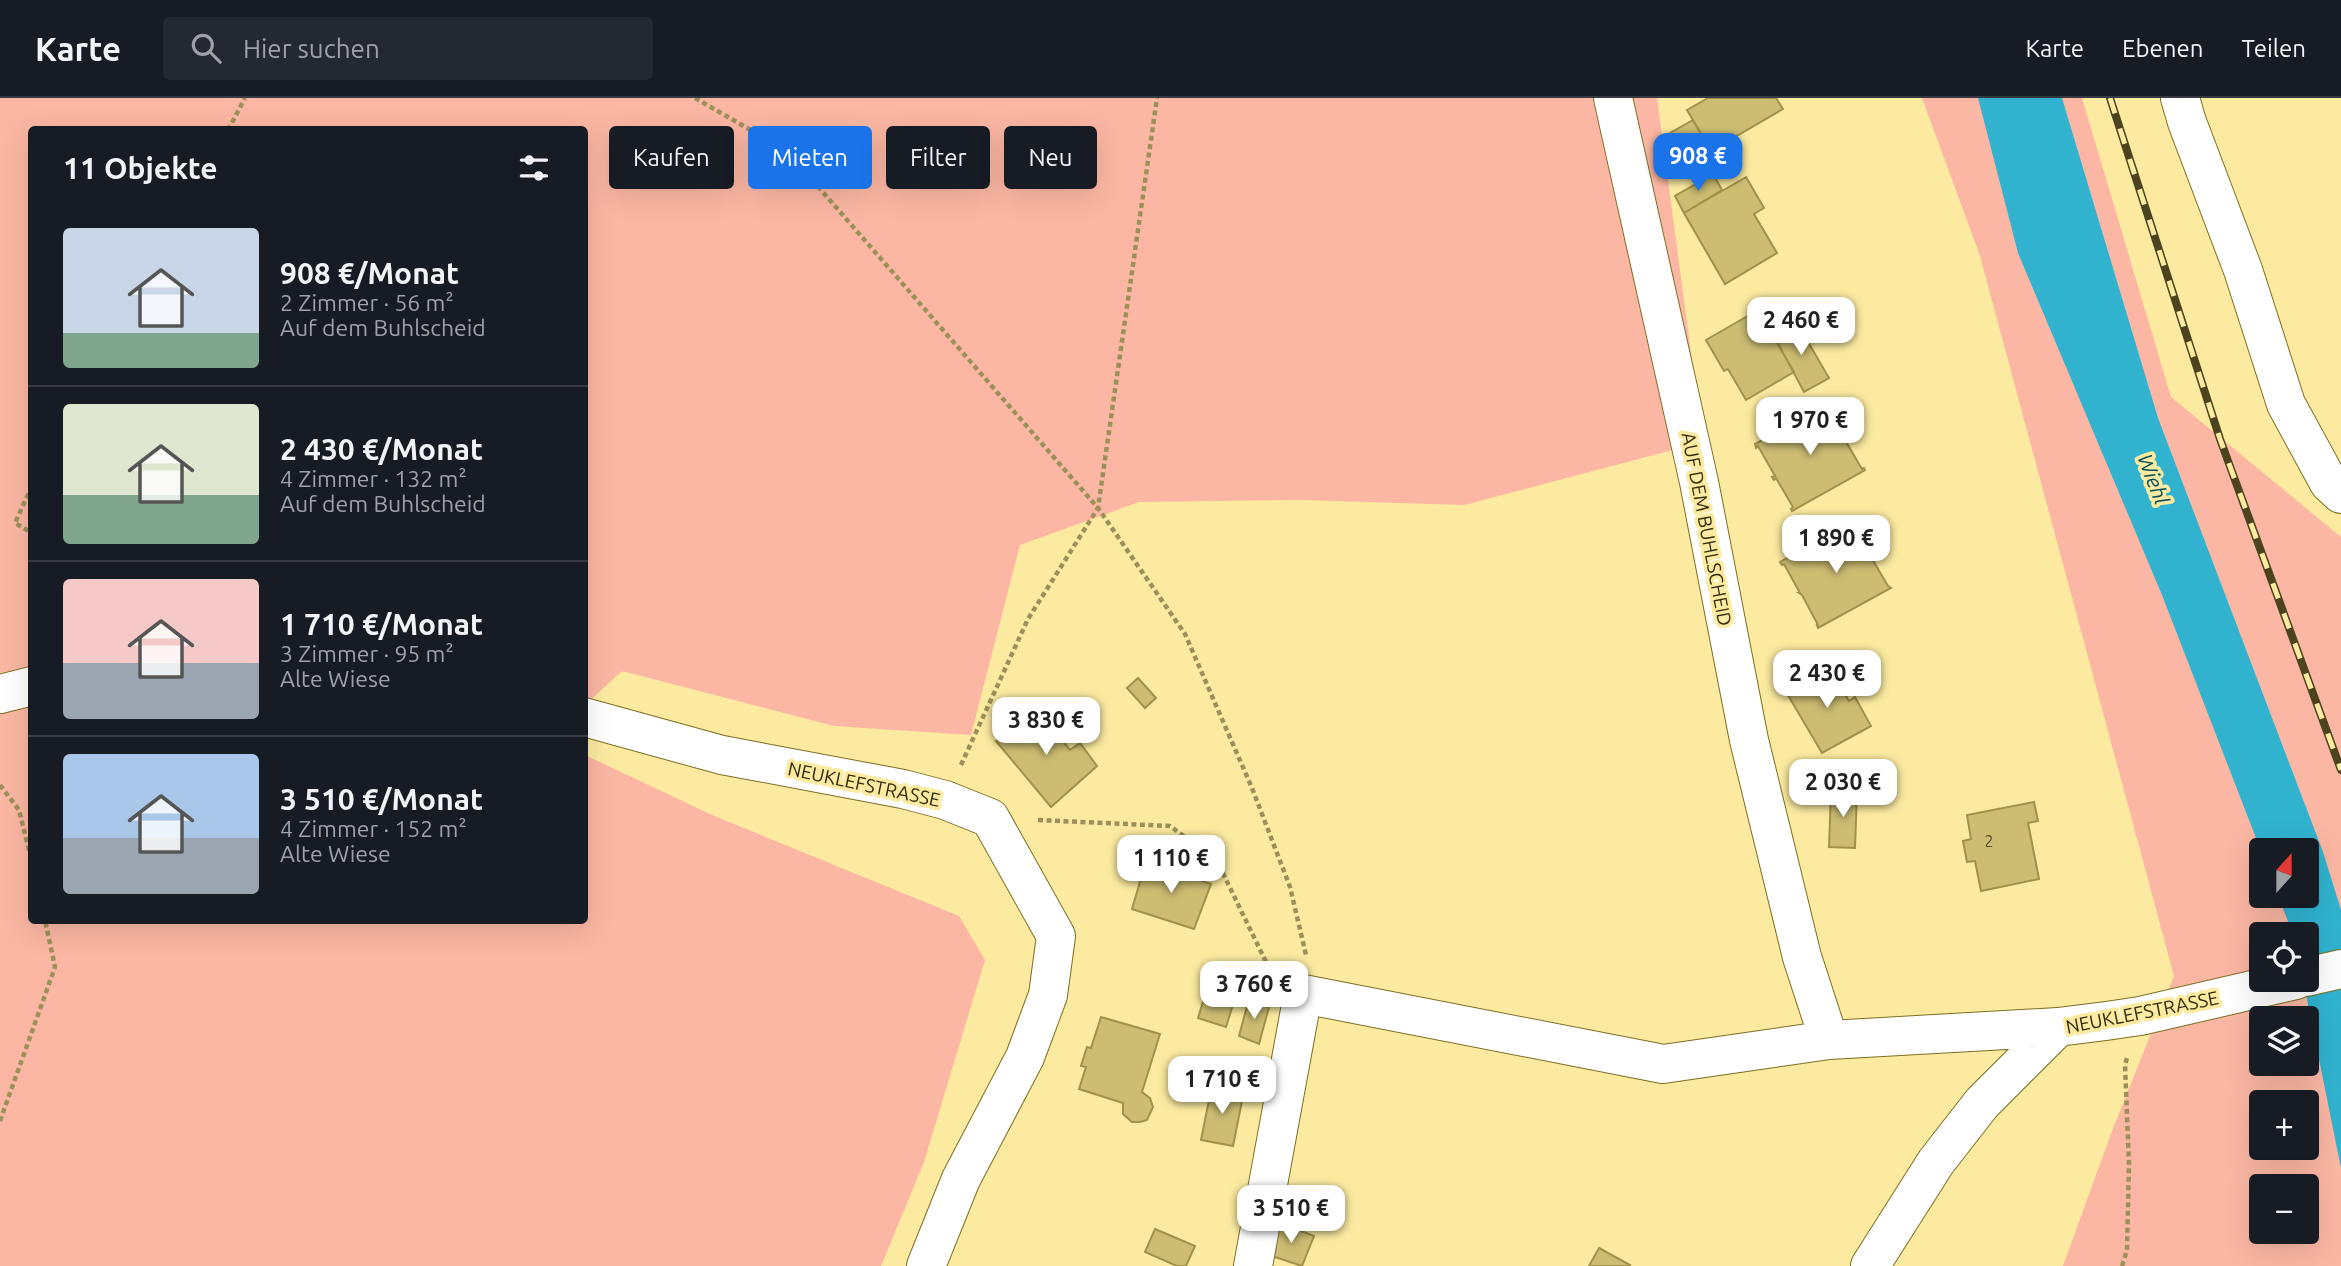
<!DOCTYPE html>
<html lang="de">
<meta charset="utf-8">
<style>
:root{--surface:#171b24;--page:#242831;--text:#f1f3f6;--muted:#9ea1a6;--line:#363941;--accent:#1a73e8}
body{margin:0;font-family:Ubuntu,sans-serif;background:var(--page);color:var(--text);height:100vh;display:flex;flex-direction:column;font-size:26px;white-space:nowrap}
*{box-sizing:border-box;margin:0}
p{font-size:23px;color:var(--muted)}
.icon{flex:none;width:38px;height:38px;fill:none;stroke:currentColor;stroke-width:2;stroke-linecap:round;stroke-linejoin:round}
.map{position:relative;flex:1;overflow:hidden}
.details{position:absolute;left:28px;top:28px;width:560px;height:798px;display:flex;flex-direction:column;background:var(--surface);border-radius:7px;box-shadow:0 7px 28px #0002}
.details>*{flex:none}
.guide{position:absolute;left:609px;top:28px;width:665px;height:63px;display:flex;gap:14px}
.needle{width:46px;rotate:21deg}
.fabs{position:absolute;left:2249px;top:740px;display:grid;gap:14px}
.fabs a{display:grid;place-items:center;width:70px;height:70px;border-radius:7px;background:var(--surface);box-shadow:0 7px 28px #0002;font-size:35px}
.price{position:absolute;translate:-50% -60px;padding:0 16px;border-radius:14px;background:#fff;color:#222;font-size:23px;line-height:46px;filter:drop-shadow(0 2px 4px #0008)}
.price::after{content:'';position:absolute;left:50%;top:42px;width:21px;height:16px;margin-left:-10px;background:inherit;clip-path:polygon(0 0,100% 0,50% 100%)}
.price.active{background:var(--accent);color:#fff}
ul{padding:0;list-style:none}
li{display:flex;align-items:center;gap:21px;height:175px;padding:0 35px}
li+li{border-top:2px solid var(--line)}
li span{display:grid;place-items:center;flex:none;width:196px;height:140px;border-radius:7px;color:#555}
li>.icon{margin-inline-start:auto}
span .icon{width:84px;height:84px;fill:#fffc;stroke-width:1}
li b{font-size:30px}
h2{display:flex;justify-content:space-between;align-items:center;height:84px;padding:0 35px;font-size:30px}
.chip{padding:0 24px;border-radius:7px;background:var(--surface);box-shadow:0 7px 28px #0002;font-size:24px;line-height:63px}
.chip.active{background:var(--accent);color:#fff}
header{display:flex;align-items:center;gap:42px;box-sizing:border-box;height:98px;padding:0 35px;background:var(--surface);border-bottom:2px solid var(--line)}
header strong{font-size:33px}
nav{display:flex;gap:38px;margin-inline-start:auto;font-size:24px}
.search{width:490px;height:63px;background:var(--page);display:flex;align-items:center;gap:18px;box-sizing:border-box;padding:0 24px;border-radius:7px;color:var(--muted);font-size:26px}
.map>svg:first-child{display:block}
.green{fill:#fbb7a3;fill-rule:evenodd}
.water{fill:#31b3d0}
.building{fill:#cdbd73;stroke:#a29148;stroke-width:2}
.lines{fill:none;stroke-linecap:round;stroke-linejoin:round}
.street-casing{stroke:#7e6e22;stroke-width:40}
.path{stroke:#9c905a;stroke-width:4.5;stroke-dasharray:5 3.5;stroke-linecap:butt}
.street{stroke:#fff;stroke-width:38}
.rail-casing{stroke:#4b441e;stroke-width:8}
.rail{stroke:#fbeaa0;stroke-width:5;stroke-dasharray:16;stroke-linecap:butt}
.labels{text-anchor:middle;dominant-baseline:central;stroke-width:7;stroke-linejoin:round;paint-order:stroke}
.number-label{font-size:16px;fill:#585025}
.street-label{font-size:19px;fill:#312b0b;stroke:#fbeaa0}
.water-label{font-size:21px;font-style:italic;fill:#024f5e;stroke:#fbeaa0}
</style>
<header>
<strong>Karte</strong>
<div class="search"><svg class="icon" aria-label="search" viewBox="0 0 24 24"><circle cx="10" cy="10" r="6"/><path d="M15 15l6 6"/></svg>Hier suchen</div>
<nav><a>Karte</a><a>Ebenen</a><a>Teilen</a></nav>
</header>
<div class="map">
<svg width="2341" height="1168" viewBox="0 0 2341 1168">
<rect width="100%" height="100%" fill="#fbeaa0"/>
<!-- green -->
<path class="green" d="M0 0H1657L1703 344 1464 407 1300 402 1139 404 1020 447 971 637 834 628 622 573 585 607 584 32H32V822H584L585 657 712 717 959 818 985 862 924 1064 881 1168H0Z
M1922 0H2082L2171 299 2341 439V1168H2063L2112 1033 2174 878 1980 158ZM2261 752H2306V798H2261ZM2261 836H2306V882H2261ZM2261 920H2306V966H2261ZM2261 1004H2306V1050H2261ZM2261 1088H2306V1134H2261Z"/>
<!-- water -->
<path class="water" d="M1978 0H2062L2158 320 2323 754 2341 812V1070L2303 882H2306V836H2293L2278 798H2306V752L2261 753 2162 497 2018 155Z"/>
<!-- building -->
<path class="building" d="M1708 0H1776L1783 11 1711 53 1687 12Z
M1693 22 1711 53 1679 71 1661 40Z
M1713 76 1722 92 1684 115 1675 98Z
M1746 79 1764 110 1754 116 1777 155 1725 186 1684 115Z
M1758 212 1794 274 1746 302 1728 271 1724 273 1706 242Z
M1796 223 1829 280 1804 294 1773 236Z
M1828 306 1829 309 1827 310 1844 339 1846 337 1848 340 1845 342 1862 371 1864 370 1865 372 1792 413 1791 411 1793 409 1776 380 1774 382 1772 379 1775 378 1758 348 1756 350 1755 346Z
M1853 423V427L1869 456 1871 455 1873 458 1871 459 1888 488 1891 490 1818 530 1817 527H1818L1802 497 1799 495H1800L1784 466 1782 467 1780 464Z
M1835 564 1829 569 1849 603 1855 599 1871 628 1822 655 1785 592Z
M1138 580 1156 600 1145 610 1127 590Z
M1035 610 1070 652 1080 645 1097 668 1051 709 996 643Z
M1831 693 1857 694 1855 750 1829 749Z
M2034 704 2038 723 2028 725 2039 781 1981 793 1975 763 1967 764 1963 743 1971 741 1967 717Z
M1146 763 1211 786 1194 831 1132 811Z
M1211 878 1239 887 1226 929 1198 920Z
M1249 901 1269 909 1259 946 1239 938Z
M1101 919 1160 936 1142 994 1150 1000 1153 1009 1147 1022 1140 1024H1132L1123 1016V1005L1079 991 1086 969 1081 968 1087 949 1091 950Z
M1212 987 1244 993 1233 1048 1201 1042Z
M1281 1125 1314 1138 1302 1168 1269 1157Z
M1155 1131 1195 1148 1186 1168H1177L1145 1154Z
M1599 1150 1630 1167 1629 1168H1589Z"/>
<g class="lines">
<!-- street casing -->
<g class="street-casing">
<path id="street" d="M1613 0 1699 384 1749 642 1802 859 1829 942
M2180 0 2187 24 2243 172 2286 306 2329 385 2341 396
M0 596 32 588
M584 619 722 657 903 691 945 702 990 720 1056 838 1048 897 1025 959 961 1081 926 1168
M2306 879 2341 871
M1253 1168 1303 896 1663 966 1829 942 2058 929 2106 923 2140 918 2296 882
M1870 1168 1936 1064 1982 1005 2058 929"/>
</g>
<!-- path -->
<path class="path" d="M695 0 787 53 1098 410 1185 536 1252 690 1290 789 1306 857
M228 32 245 0
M32 388 15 425 32 435
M961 667 1028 521 1098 410 1157 0
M0 687 19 712 32 764
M1038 722 1170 728 1217 763 1267 866 1273 871
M0 1023 55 869 45 822
M2122 1168 2127 1152 2129 1066 2125 967 2127 960"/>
<!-- street -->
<use href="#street" class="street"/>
<!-- rail casing -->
<g class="rail-casing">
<path id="rail" d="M2110 0 2220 341 2341 672"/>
</g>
<!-- rail -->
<use href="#rail" class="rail"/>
</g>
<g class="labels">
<!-- number labels -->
<g class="number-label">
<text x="1989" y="743">2</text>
</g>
<!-- street labels -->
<g class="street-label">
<text transform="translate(1707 431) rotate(79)">AUF DEM BUHLSCHEID</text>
<text transform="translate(864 686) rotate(12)">NEUKLEFSTRASSE</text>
<text transform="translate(2142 914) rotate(-11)">NEUKLEFSTRASSE</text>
</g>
<!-- water labels -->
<g class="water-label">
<text transform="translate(2154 381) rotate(69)">Wiehl</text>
</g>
</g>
</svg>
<div class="fabs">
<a><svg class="needle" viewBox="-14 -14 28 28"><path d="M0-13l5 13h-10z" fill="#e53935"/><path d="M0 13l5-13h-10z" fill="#9ea1a6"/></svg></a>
<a><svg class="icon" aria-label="locate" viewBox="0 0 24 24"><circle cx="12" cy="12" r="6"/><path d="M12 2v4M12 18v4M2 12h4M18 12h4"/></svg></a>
<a><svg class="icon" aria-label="layers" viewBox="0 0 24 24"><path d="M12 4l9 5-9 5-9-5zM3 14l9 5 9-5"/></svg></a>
<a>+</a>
<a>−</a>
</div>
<b class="price active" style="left:1698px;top:95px">908 €</b>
<b class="price" style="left:1801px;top:259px">2 460 €</b>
<b class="price" style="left:1810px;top:359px">1 970 €</b>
<b class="price" style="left:1836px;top:477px">1 890 €</b>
<b class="price" style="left:1827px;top:612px">2 430 €</b>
<b class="price" style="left:1046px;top:659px">3 830 €</b>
<b class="price" style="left:1843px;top:721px">2 030 €</b>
<b class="price" style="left:1171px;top:797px">1 110 €</b>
<b class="price" style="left:1254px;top:923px">3 760 €</b>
<b class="price" style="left:1222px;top:1018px">1 710 €</b>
<b class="price" style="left:1291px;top:1147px">3 510 €</b>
<div class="guide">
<a class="chip">Kaufen</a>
<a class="chip active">Mieten</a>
<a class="chip">Filter</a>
<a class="chip">Neu</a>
</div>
<section class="details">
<h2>11 Objekte<svg class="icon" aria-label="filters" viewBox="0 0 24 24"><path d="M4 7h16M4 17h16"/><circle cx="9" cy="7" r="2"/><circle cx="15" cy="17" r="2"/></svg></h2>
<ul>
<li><span style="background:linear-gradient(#c9d6e8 75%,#7fa58c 0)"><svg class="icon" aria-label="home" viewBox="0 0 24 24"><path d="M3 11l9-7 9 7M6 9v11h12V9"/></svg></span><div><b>908 €/Monat</b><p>2 Zimmer · 56 m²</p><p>Auf dem Buhlscheid</p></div></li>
<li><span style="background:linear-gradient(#dfe7d0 65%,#7fa58c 0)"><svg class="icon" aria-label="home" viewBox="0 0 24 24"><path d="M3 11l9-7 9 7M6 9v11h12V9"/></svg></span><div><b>2 430 €/Monat</b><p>4 Zimmer · 132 m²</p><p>Auf dem Buhlscheid</p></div></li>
<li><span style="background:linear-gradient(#f6c9c9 60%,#9aa5b1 0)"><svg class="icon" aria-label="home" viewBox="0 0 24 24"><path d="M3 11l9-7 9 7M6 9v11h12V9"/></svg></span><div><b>1 710 €/Monat</b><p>3 Zimmer · 95 m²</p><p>Alte Wiese</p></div></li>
<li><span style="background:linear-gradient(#a9c7e8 60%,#9aa5b1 0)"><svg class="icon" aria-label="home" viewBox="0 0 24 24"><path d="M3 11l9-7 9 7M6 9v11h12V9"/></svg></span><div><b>3 510 €/Monat</b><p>4 Zimmer · 152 m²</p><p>Alte Wiese</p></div></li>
</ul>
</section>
</div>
